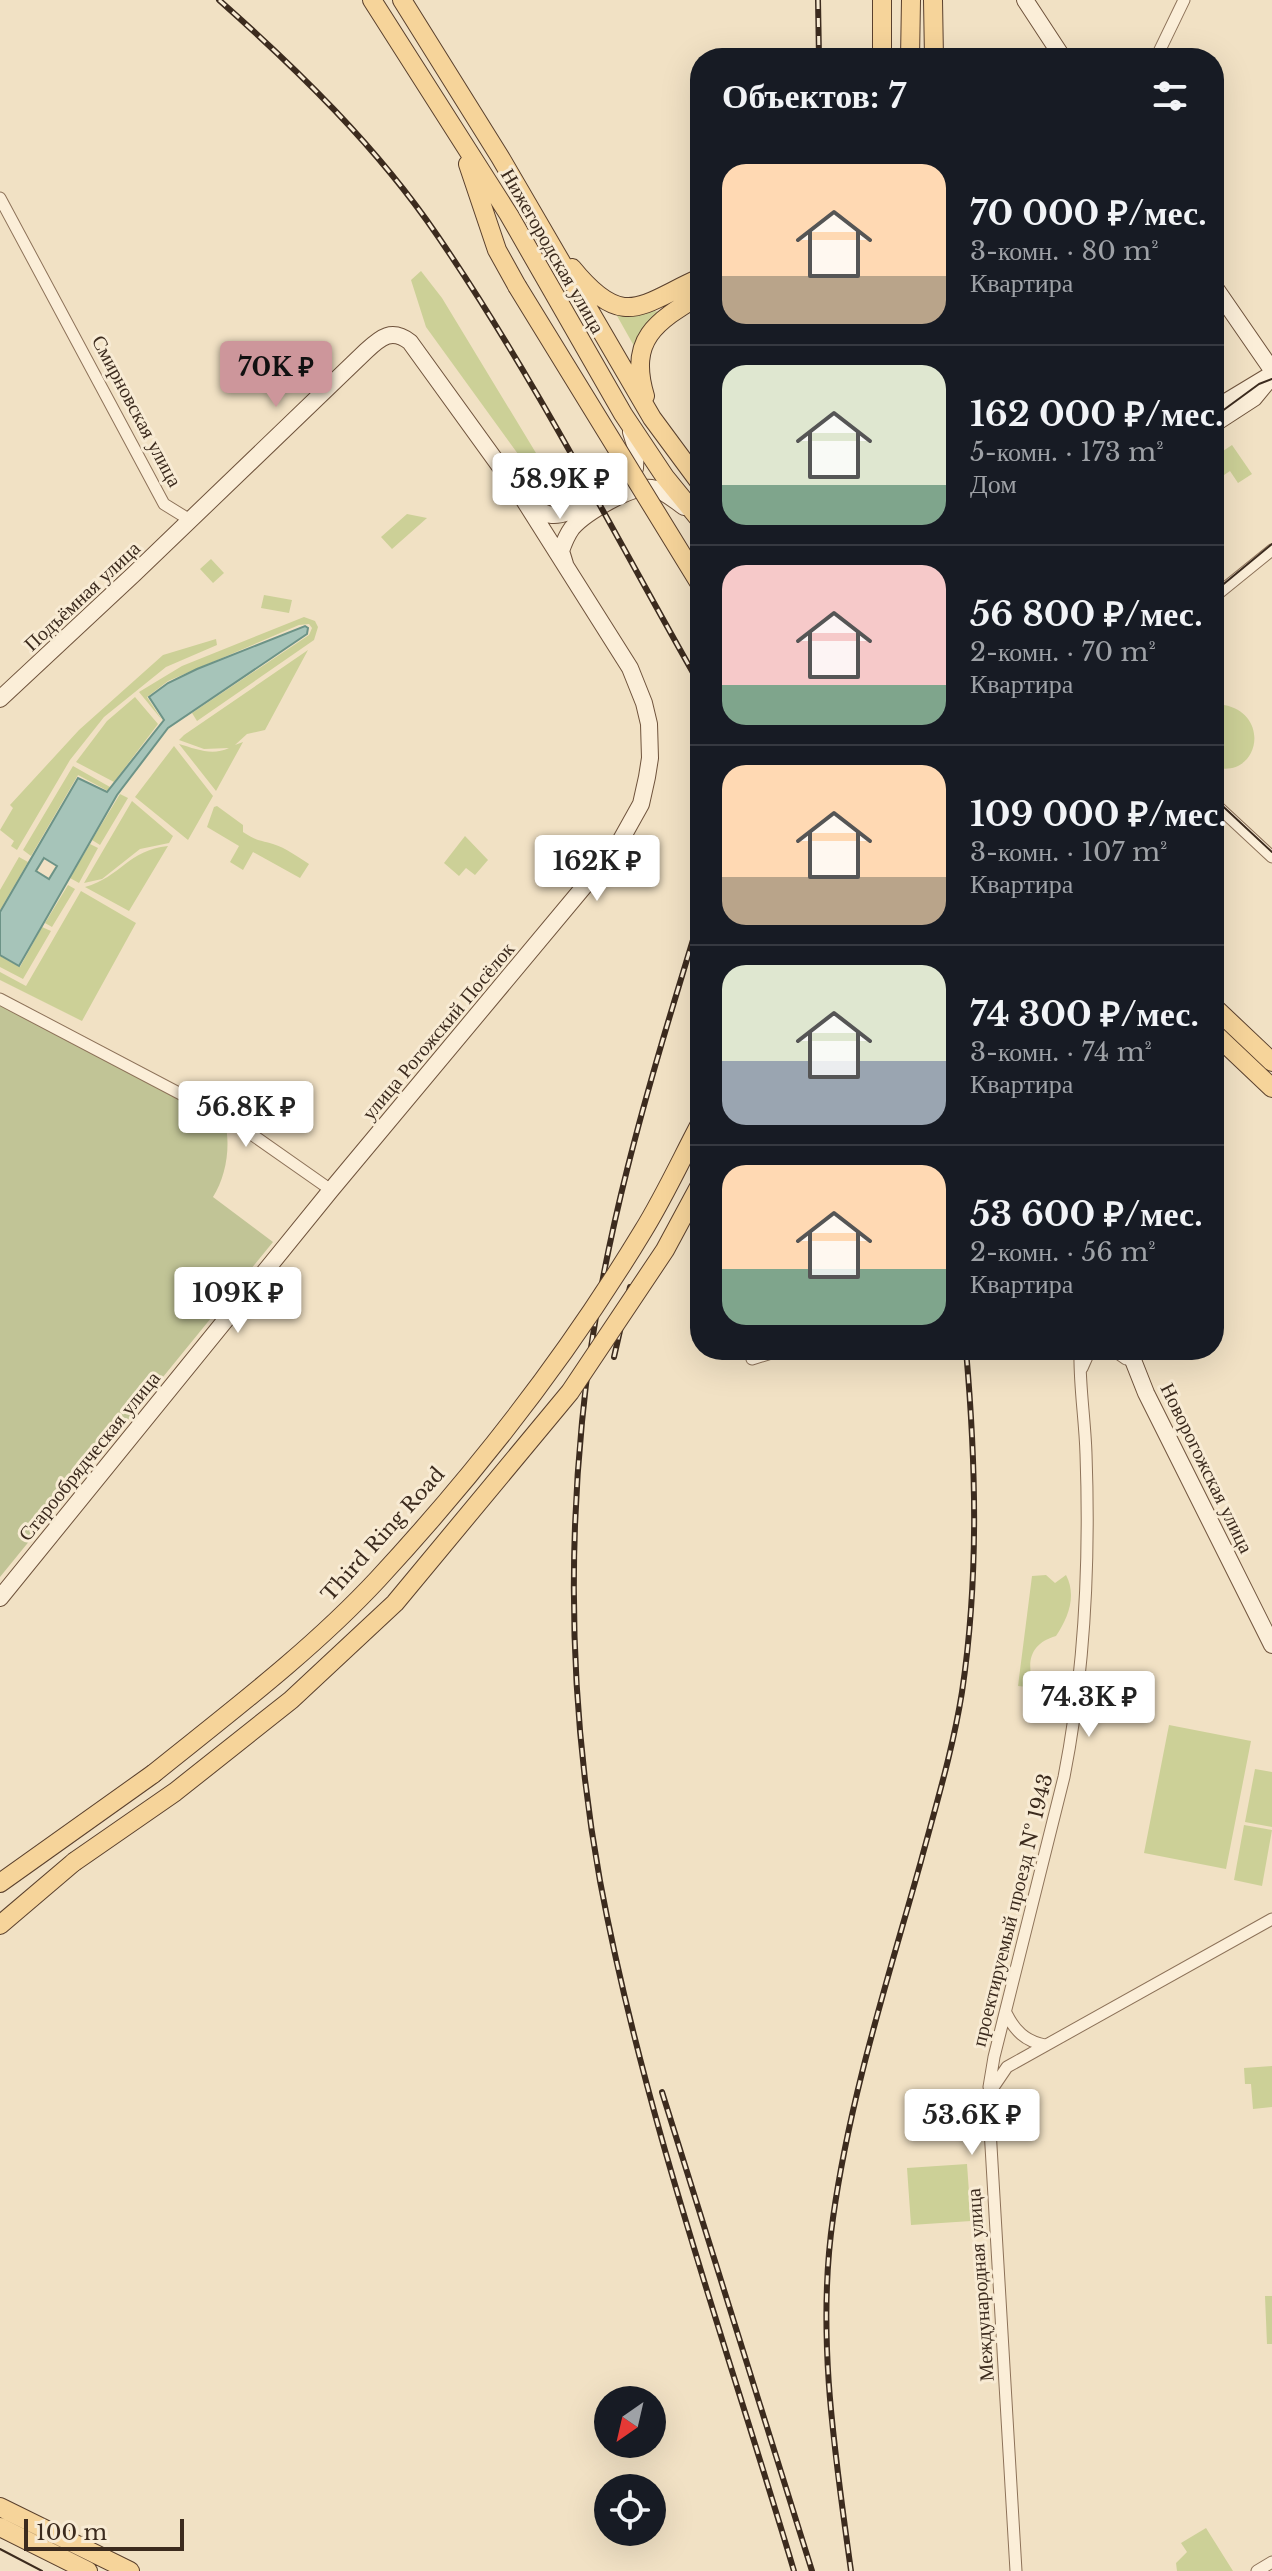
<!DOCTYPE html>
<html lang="ru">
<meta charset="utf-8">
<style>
:root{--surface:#171b24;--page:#20242c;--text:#f1f3f6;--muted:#9ea1a6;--line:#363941;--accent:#cd969b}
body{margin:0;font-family:"Libre Baskerville",serif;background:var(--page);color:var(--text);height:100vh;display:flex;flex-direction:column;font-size:30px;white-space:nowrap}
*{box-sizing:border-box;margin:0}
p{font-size:26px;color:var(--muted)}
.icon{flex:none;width:44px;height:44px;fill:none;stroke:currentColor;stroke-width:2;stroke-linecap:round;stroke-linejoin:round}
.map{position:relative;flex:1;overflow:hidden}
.sheet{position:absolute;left:690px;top:48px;width:534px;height:1312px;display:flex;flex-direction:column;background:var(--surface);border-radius:32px;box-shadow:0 8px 32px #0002}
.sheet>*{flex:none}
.needle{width:52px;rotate:214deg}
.tools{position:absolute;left:594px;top:2386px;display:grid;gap:16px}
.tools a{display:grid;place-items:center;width:72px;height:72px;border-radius:50%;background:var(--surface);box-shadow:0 8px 32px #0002;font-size:40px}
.scale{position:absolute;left:24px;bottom:20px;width:160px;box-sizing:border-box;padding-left:8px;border:4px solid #3c2b1e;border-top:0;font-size:22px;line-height:28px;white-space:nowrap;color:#3c2b1e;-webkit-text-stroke:6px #f8ebd4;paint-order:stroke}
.price{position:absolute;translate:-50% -68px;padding:0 18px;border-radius:8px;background:#fff;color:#222;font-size:26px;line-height:52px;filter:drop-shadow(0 2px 4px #0008)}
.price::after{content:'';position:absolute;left:50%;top:48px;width:24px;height:18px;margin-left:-12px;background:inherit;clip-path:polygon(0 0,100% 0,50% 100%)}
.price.current{background:var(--accent);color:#111}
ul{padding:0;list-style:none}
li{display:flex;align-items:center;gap:24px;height:200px;padding:0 32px}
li+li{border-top:2px solid var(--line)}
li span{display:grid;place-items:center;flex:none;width:224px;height:160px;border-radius:24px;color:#555}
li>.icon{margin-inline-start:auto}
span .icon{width:96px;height:96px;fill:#fffc;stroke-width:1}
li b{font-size:34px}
h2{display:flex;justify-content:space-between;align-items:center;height:96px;padding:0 32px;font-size:34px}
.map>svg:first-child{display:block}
.green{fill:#ccd097}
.cemetery{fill:#c1c496}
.water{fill:#a6c4b9;stroke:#6c9387;stroke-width:2;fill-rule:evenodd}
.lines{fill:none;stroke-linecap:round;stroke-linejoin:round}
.street-casing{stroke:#8d7259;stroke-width:13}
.secondary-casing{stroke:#6f533c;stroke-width:18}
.primary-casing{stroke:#5a402d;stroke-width:20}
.street{stroke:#fbeed8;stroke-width:11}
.secondary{stroke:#fbeed8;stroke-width:16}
.primary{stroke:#f6d49a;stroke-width:18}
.tram{stroke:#3c2b1e;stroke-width:2}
.rail-casing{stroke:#3c2b1e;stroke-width:6}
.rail{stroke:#f8ebd4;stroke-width:3;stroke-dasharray:9;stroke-linecap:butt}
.primary-bridge-casing{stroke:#5a402d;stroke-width:20;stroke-linecap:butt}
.primary-bridge{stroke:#f6d49a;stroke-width:18}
.labels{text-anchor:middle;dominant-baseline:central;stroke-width:6;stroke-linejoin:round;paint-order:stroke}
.street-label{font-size:20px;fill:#3c2b1e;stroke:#f8ebd4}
</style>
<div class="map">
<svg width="1272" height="2571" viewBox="0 0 1272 2571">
<rect width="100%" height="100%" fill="#f1e1c4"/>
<!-- green -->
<path class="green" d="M421 271 442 298 539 458 534 476 426 327 411 280Z
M655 311 659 312 657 315 636 346H634L616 314H642Z
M1232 445 1252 474 1238 483 1230 471 1221 477 1214 467V457Z
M407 514 427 518 392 549 381 537Z
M211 559 224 573 213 583 200 569Z
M264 595 292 600 289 613 261 608Z
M304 617 315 621 318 627 314 640 197 721 192 713 309 635 312 628 309 624 299 625 168 681 147 697 162 720 139 692 182 666Z
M216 639 217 645 166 667 104 717 70 760 17 850 11 846 14 841 0 830 13 808 10 805 79 730 163 655Z
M308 650 265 730 247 734 235 745 243 742 216 791 179 744C196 749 212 756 229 748L204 749 179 740 184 735Z
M135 697 158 724 114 782 76 762 107 721Z
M1224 705C1272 714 1259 780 1214 767V707Z
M174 746 213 796 188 840 135 797Z
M73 766 110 787 108 791 78 775 31 856 23 850Z
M120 794 128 798 100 845 92 840Z
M132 801 173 836 169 843 140 849 102 879 84 883Z
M217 806 243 825V832C257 841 259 840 273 844 286 848 298 857 309 864L300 878 253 852 243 870 230 862 239 846 207 827 214 807Z
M465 836 488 860 475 875 466 868 459 876 444 863Z
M90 844 98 848 79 883 70 878Z
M168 846 129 911 85 887C121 877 128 850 168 846Z
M19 857 28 862 0 910V890Z
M68 885 75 889 52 927 45 923Z
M81 891 136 923 82 1021 0 980V972L26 986Z
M42 927 51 931 23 979 0 967V956L20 967Z
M1046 1575 1055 1583 1066 1575C1077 1596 1068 1618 1056 1636 1032 1643 1026 1659 1033 1683L1027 1687 1018 1686 1032 1576Z
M1169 1725 1251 1741 1226 1869 1144 1853Z
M1255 1769 1272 1772V1827L1245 1822Z
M1244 1825 1272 1830 1262 1886 1234 1880Z
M1272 2066V2107L1253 2109 1251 2084H1245L1244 2068Z
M967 2164 971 2221 911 2225 907 2168Z
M1265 2296H1272V2344H1267Z
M1206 2528 1233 2571H1177L1176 2563 1187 2552 1181 2543Z"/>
<!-- cemetery -->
<path class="cemetery" d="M0 1005 225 1123C231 1146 226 1177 213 1197L273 1242 0 1577Z"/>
<!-- water -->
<path class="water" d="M305 626 308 628 307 634 168 728 117 795 19 966 0 955V912L78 778 107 792 164 720 149 697 168 683 197 669ZM44 858 57 866 49 879 36 871Z"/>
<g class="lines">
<!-- street casing -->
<g class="street-casing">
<path id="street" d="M1156 58 1184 0
M0 198 164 504 190 520
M1214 597 1272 550
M1214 803 1272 857
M0 999 234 1122 331 1190
M1113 1350 1126 1359
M752 1359 781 1350
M1082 1368 1090 1350
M1006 2013C1015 2031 1025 2041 1045 2045
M989 2087 994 2057 1064 1777C1085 1670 1090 1563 1086 1454 1085 1419 1079 1384 1080 1350
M1016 2571 988 2095 1007 2067 1272 1919
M1257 2571 1272 2562"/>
</g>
<!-- secondary casing -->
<g class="secondary-casing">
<path id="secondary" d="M1025 0 1063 58
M1214 286 1272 370
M1214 409 1267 377
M1214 424 1254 398 1272 376
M529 503C536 508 543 514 552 515 571 517 625 484 635 468L636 448 631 432
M565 564 561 551C564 542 567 535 572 528 585 513 632 485 651 488 664 490 674 500 684 507
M0 699 134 574 366 351C381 337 392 328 410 342L522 497 630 668 644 703 649 724 650 758 647 777 641 804 617 847 331 1190 0 1598
M1129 1350 1146 1393 1272 1645"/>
</g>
<!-- primary casing -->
<g class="primary-casing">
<path id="primary" d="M372 0 509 215 623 414 665 477 700 520
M402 0 500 157 652 418 700 483
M882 0V58
M933 0 934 58
M910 58 911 0
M468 164 497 250 517 286
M572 268C624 332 641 304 700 278
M645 396C628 339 656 322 700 295
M1214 1007 1272 1062
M1214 1033 1272 1088
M0 1883 153 1774
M0 1925 74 1862
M0 2507 130 2571
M0 2527 88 2571"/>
</g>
<!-- street -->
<use href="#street" class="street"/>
<!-- secondary -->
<use href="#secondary" class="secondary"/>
<!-- primary -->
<use href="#primary" class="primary"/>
<!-- tram -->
<path class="tram" d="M1214 417 1259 384 1272 379
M1214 592 1272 544
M1214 798 1272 852
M0 2549 42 2571"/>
<!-- rail casing -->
<g class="rail-casing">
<path id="rail" d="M219 0C299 71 377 147 437 235 535 378 614 534 700 685
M818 0 819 58
M700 917C649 1083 598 1248 582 1422 567 1575 573 1731 600 1881 644 2116 726 2343 794 2571
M614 1357 630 1287
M662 2092 812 2571
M851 2571C835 2454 816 2335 833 2218 850 2096 888 1979 921 1861 936 1805 953 1749 962 1692 979 1578 976 1464 966 1350"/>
</g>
<!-- rail -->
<use href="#rail" class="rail"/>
<!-- primary-bridge casing -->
<g class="primary-bridge-casing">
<path id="primary-bridge" d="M517 286 700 584
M153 1774C230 1712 311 1651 378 1579 476 1473 568 1355 643 1231 664 1197 681 1160 700 1124
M74 1862 175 1792 291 1700 395 1603 570 1392 665 1250 700 1185"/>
</g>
<!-- primary-bridge -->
<use href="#primary-bridge" class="primary-bridge"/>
</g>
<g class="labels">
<!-- street labels -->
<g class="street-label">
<text transform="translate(553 251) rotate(60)">Нижегородская улица</text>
<text transform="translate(137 411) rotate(62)">Смирновская улица</text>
<text transform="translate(82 596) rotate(-43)">Подъёмная улица</text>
<text transform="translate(438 1031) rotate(-50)">улица Рогожский Посёлок</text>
<text transform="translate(89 1456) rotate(-51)">Старообрядческая улица</text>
<text transform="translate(1207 1468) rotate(64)">Новорогожская улица</text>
<text transform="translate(383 1534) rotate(-48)">Third Ring Road</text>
<text transform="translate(1012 1910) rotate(-76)">проектируемый проезд № 1943</text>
<text transform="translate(980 2285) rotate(-94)">Международная улица</text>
</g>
</g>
</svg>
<div class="tools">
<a><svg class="needle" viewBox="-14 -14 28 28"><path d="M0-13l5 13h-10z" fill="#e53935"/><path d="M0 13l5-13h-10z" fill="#9ea1a6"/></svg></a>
<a><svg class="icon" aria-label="locate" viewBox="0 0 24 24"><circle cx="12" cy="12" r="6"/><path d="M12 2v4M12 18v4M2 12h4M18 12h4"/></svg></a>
</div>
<div class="scale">100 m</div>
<b class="price current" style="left:276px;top:409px">70K ₽</b>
<b class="price" style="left:560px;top:521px">58.9K ₽</b>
<b class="price" style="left:597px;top:903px">162K ₽</b>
<b class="price" style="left:246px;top:1149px">56.8K ₽</b>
<b class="price" style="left:238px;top:1335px">109K ₽</b>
<b class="price" style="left:1089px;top:1739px">74.3K ₽</b>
<b class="price" style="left:972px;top:2157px">53.6K ₽</b>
<section class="sheet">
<h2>Объектов: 7<svg class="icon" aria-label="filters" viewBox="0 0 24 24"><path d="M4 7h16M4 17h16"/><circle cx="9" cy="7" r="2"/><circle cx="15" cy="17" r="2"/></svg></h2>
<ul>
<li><span style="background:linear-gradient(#ffd9b3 70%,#b9a48a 0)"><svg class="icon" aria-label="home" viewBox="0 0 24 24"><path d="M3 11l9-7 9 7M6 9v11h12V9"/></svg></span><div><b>70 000 ₽/мес.</b><p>3-комн. · 80 m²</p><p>Квартира</p></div></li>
<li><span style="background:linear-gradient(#dfe7d0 75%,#7fa58c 0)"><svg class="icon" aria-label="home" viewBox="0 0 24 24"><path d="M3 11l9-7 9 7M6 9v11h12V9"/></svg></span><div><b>162 000 ₽/мес.</b><p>5-комн. · 173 m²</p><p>Дом</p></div></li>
<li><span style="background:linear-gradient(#f6c9c9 75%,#7fa58c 0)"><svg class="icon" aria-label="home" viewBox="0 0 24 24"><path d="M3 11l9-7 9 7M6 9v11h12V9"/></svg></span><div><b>56 800 ₽/мес.</b><p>2-комн. · 70 m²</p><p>Квартира</p></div></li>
<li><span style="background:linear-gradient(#ffd9b3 70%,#b9a48a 0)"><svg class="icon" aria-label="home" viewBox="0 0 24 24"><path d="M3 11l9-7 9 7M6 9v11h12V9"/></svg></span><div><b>109 000 ₽/мес.</b><p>3-комн. · 107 m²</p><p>Квартира</p></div></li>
<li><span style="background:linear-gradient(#dfe7d0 60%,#9aa5b1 0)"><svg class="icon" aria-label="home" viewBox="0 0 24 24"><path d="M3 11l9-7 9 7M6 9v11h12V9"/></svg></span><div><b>74 300 ₽/мес.</b><p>3-комн. · 74 m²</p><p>Квартира</p></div></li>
<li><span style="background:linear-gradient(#ffd9b3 65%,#7fa58c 0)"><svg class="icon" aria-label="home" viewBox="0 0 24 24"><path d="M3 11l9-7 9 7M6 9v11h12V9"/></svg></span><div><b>53 600 ₽/мес.</b><p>2-комн. · 56 m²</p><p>Квартира</p></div></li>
</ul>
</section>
</div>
